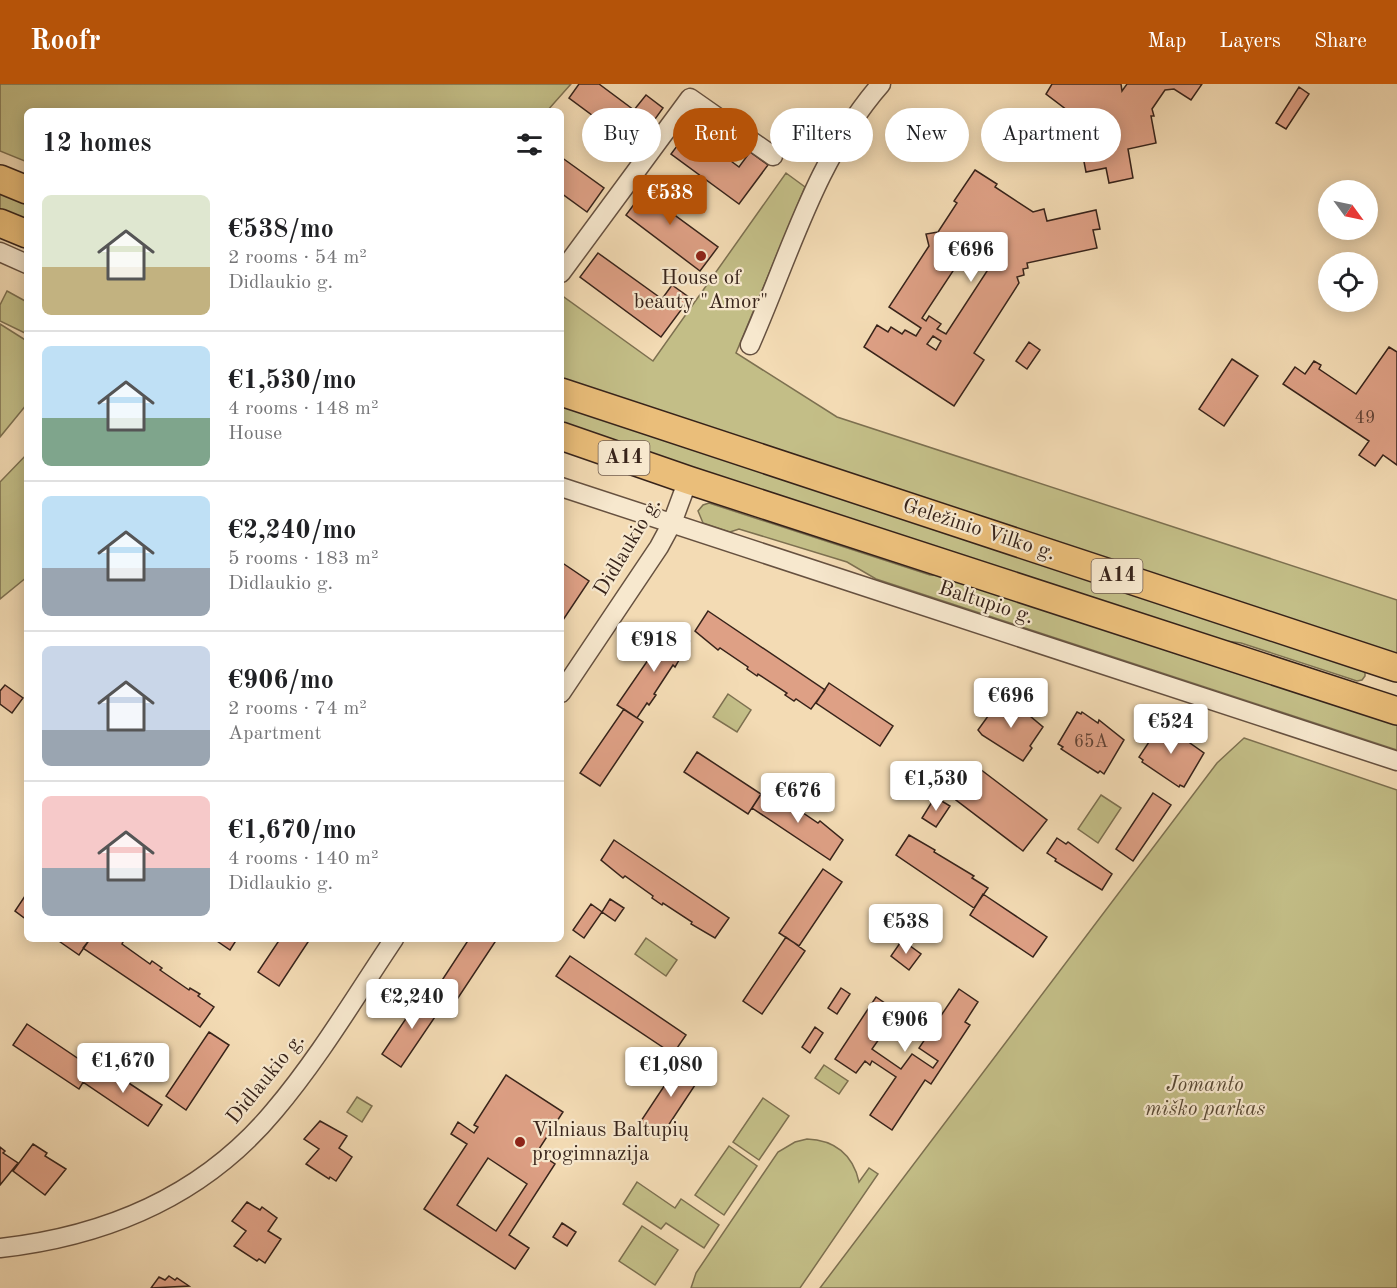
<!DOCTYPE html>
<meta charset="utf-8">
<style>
:root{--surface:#fff;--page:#f6f6f6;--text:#202124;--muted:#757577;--line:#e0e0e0;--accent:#b45309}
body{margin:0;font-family:"Old Standard TT",serif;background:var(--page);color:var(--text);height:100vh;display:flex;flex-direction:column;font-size:22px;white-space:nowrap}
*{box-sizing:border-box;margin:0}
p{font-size:20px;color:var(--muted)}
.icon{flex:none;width:33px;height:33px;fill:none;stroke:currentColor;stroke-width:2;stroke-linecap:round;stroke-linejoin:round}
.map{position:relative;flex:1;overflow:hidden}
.drawer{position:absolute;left:24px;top:24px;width:540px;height:834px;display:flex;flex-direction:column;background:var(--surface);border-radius:9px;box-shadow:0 3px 15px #0003}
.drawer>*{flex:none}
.hud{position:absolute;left:582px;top:24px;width:570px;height:54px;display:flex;gap:12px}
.needle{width:39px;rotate:123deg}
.fabs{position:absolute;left:1318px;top:96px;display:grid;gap:12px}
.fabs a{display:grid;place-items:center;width:60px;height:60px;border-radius:50%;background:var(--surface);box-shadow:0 3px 15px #0003;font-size:30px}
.price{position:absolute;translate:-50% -51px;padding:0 14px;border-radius:6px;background:#fff;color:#222;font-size:20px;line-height:39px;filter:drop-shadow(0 2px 3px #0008)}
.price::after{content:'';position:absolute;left:50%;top:36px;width:18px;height:14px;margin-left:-9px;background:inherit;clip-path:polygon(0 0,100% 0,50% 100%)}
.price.on{background:var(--accent);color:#fff}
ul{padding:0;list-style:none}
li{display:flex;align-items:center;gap:18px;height:150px;padding:0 18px}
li+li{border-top:2px solid var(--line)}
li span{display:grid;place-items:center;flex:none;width:168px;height:120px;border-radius:9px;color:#555}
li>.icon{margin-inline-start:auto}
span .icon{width:72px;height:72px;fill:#fffc;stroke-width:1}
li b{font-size:26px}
h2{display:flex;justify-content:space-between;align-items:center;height:72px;padding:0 18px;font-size:26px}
.tag{padding:0 21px;border-radius:27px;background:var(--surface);box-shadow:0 3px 15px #0003;font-size:21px;line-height:54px}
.tag.on{background:var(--accent);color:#fff}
header{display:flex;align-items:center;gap:36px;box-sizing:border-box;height:84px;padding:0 30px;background:var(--accent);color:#fff}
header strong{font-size:28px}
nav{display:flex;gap:33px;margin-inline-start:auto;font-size:21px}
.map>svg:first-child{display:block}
.green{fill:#c3be87;stroke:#7d7050;stroke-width:1.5}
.building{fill:#dea085;stroke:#37231a;stroke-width:1.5;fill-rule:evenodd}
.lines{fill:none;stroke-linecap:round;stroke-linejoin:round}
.minor-casing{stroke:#665140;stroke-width:21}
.highway-casing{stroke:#37231a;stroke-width:30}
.minor{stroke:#f7e8ce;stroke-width:18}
.highway{stroke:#eabe7a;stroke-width:27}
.poi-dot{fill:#8f2418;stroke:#f7e8ce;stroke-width:2}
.labels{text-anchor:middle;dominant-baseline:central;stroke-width:4.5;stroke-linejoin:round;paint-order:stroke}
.number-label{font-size:18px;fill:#614235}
.shield{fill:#f7e8ce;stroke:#715e50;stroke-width:1.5}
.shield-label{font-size:20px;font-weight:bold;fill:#37231a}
.poi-label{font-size:21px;fill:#37231a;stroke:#f7e8ce}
.street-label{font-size:21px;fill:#37231a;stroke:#f7e8ce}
.park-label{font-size:21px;font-style:italic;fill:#5a4a35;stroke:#f7e8ce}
</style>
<header>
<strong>Roofr</strong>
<nav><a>Map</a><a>Layers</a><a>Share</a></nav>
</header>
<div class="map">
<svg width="1397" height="1204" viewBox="0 0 1397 1204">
<rect width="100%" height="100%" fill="#f3dbb4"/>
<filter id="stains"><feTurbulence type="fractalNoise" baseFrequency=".00333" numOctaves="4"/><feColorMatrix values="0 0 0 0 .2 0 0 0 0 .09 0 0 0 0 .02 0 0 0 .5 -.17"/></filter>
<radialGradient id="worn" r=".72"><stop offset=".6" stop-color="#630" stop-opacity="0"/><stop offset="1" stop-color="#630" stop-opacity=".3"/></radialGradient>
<!-- green -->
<path class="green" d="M0 0H571L547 27H27V78L0 67Z
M786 89 805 103 736 269 837 333 1397 516V575L561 296V211L653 277Z
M0 103 27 115V139L0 128Z
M7 207 27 218V250L0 237V221Z
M0 240 27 257V320L0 353Z
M561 317 1365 585V592L1362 596 1357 597 1241 559 1204 554 561 342Z
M27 370V493L0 515V398Z
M709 419 930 491 959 492 1397 637V666L876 495 847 478 739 445 730 448 703 439 698 427 703 421Z
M728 610 751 626 737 648 713 633Z
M1244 654 1397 706V1204H820L1217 679Z
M1101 711 1121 724 1098 759 1078 745Z
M646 854 677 876 666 892 635 870Z
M824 981 848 997 839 1010 815 994Z
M357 1013 372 1022 362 1038 347 1028Z
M763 1014 789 1032 759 1076 733 1058Z
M807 1055C834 1056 853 1070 859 1098L869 1084 878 1090 800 1204H691L696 1189 778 1068 795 1058Z
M729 1062 757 1082 724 1131 695 1111Z
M637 1098 675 1124 681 1115 719 1141 704 1164 666 1139 661 1145 623 1120Z
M642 1142 678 1166 655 1201 619 1177Z"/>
<!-- building -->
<path class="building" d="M579 0H599L634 26 646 11 663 24 635 63 569 14Z
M1052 0H1121L1122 7 1127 0H1202L1191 16 1174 5 1165 6 1152 25 1154 32H1151L1156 59 1128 65 1133 94 1109 99 1106 84 1086 88 1078 47H1075L1072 34 1076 33 1046 10Z
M1299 3 1309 10 1286 45 1276 39Z
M689 46 739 83 750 68 768 81 739 120 671 70Z
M561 73 604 104 587 128 561 109Z
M975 86 997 100 995 103 1033 128 1044 125 1047 137 1096 126 1100 145 1093 146 1097 164 1027 179 1028 184 1023 185 1024 191 1017 193 1019 199 974 269 984 276 954 322 864 263 877 241 888 248 891 243 902 250 905 246 916 252 921 244 889 223 929 162 926 150 938 148 957 119 954 117ZM1000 149 1004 161 946 250 937 245 941 240 929 232 926 237 922 234 974 155ZM933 252 941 257 936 266 927 260Z
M655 92 673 105 661 121 718 163 700 187 626 131Z
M598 169 662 215 672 201 690 214 661 253 580 193Z
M1029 258 1040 266 1027 285 1016 277Z
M1389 263 1397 268V381L1383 371 1375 382 1359 371 1369 357 1283 300 1295 283 1305 290 1314 277 1321 281 1319 285 1356 310Z
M1232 275 1258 292 1224 342 1199 325Z
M561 478 589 497 561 539Z
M708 527 825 606 811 625 796 615 794 617 785 611 787 609 758 590 757 592 747 585 748 583 720 564 718 566 695 547Z
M670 544 690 557 675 583 673 581 654 610 656 611 649 621 647 619 637 634 617 621Z
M829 599 893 642 880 662 816 619Z
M5 601 23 614 12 629 0 620V607Z
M996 614 1000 617 1002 615 1017 625 1018 622 1043 643 1030 662 1032 664 1023 677 982 651 978 646 991 628 988 626Z
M624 625 643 638 600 702 580 689Z
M1077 628 1081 630 1082 628 1098 639 1099 636 1124 656 1104 690 1100 687 1098 689 1061 665 1063 663 1058 660Z
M1158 638 1191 657 1190 659 1204 669 1184 703 1180 701 1179 703 1142 678 1143 676 1139 673 1151 655 1148 653Z
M697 668 761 710 748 730 684 688Z
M980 685 1047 736 1023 767 956 716Z
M765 704 780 714 781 711 786 715 791 718 790 720 818 739 820 737 843 756 830 776 752 724Z
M1153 709 1171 721 1133 777 1116 765Z
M935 713 950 722 936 743 922 734Z
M909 751 935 766 934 768 974 792 972 794 988 804 974 824 896 771Z
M1057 754 1066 760 1068 758 1112 790 1102 806 1055 777 1056 775 1047 769Z
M614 756 729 834 715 854 691 840 692 838 663 819 662 821 652 814 653 812 625 792 623 794 601 776Z
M823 785 842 798 799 862 779 849Z
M27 809V836L15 827Z
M983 810 1047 853 1033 873 970 831Z
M610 815 624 824 615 837 602 828Z
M591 820 602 828 584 854 573 846Z
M786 853 805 867 762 930 743 917Z
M56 855H90L79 871Z
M90 855H118L123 858 122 860 150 880 152 877 162 884 160 886 189 906 190 904 200 910 198 912 214 923 200 943 83 864Z
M214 855H237L230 866Z
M280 855H310L279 902 258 888Z
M469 855H497L452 923 433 910Z
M902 856 921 870 909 886 891 872Z
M570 872 686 951 673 970 556 892Z
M841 904 850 910 837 930 828 924Z
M959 905 978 918 965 938 970 941 931 1000 925 996 892 1046 870 1031 896 993 872 977 870 981 865 977 856 989 835 975 876 913 898 928 872 965 901 985 912 970 933 984 938 977 919 964Z
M424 908 443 921 401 983 382 970Z
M27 940 92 984 79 1005 13 961Z
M815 943 823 949 810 969 802 963Z
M209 948 229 961 186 1026 166 1012Z
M682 975 703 989 660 1054 639 1040Z
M97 978 162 1021 148 1042 83 998Z
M506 991 563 1028 537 1068 555 1080 509 1151 529 1164 515 1185 424 1125 467 1060 451 1050 458 1038 474 1049 478 1043 474 1041ZM488 1074 527 1100 496 1147 457 1121Z
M320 1037 347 1052 339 1064 352 1073 336 1097 330 1093 329 1095 306 1080 319 1065 304 1055Z
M33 1060 47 1069 45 1072 66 1085 45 1111 13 1087Z
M0 1063 5 1067 3 1069 18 1079 0 1101Z
M247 1118 260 1126 262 1123 277 1134 268 1147 281 1155 265 1179 259 1175 257 1177 234 1162 246 1147 232 1137Z
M562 1139 576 1148 567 1162 553 1153Z
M169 1192 175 1196 177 1194 189 1202 151 1204 159 1193 165 1196Z"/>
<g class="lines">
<!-- minor casing -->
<g class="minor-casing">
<path id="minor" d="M0 168 27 180
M561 189 690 14 773 72
M750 261C789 173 816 74 881 0
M561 403 1397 677
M561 609 659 463 672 439 688 396
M0 1164C107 1152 204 1111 274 1027 319 974 355 913 394 855"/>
</g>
<!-- highway casing -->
<g class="highway-casing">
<path id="highway" d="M0 95 27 106
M0 139 27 150
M561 308 1397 584
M561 352 688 396 1397 627"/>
</g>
<!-- minor -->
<use href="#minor" class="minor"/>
<!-- highway -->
<use href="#highway" class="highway"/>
</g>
<!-- markers -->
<g class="poi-dot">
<circle cx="701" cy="172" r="6"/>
<circle cx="520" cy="1058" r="6"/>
</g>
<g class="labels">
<!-- number labels -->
<g class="number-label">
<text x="1365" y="334">49</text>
<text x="1091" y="658">65A</text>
</g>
<!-- shield labels -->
<g class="shield">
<rect x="598.5" y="357" width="51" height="34" rx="4.5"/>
<rect x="1091.5" y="475" width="51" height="34" rx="4.5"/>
</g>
<g class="shield-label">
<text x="624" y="374">A14</text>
<text x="1117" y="492">A14</text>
</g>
<!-- poi labels -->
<g class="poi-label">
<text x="701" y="194">House of<tspan x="701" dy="24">beauty "Amor"</tspan></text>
<text x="532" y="1046" text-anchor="start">Vilniaus Baltupių<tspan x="532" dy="24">progimnazija</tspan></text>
</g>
<!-- street labels -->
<g class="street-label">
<text transform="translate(979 446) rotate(18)">Geležinio Vilko g.</text>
<text transform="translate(628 463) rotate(-59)">Didlaukio g.</text>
<text transform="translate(986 519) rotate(18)">Baltupio g.</text>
<text transform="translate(266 995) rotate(-51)">Didlaukio g.</text>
</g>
<!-- park labels -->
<g class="park-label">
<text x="1205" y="1001">Jomanto<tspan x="1205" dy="24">miško parkas</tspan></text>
</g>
</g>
<rect width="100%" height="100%" filter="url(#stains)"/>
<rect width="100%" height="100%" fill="url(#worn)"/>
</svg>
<div class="fabs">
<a><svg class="needle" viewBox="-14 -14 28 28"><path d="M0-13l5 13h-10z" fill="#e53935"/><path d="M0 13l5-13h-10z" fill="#757577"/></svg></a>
<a><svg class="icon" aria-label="locate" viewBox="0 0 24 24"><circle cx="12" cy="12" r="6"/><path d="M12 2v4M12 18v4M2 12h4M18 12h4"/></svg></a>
</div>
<b class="price on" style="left:670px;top:142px">€538</b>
<b class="price" style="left:971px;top:199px">€696</b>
<b class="price" style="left:654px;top:589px">€918</b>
<b class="price" style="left:1011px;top:645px">€696</b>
<b class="price" style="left:1171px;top:671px">€524</b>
<b class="price" style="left:936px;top:728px">€1,530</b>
<b class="price" style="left:798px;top:740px">€676</b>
<b class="price" style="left:906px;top:871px">€538</b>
<b class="price" style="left:412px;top:946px">€2,240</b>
<b class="price" style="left:905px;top:969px">€906</b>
<b class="price" style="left:123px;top:1010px">€1,670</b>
<b class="price" style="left:671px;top:1014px">€1,080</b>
<div class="hud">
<a class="tag">Buy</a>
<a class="tag on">Rent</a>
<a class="tag">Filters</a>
<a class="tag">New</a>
<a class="tag">Apartment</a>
</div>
<section class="drawer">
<h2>12 homes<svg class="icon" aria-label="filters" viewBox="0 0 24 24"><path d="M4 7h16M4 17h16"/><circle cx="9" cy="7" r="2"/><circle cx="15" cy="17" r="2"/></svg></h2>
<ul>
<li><span style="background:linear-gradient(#dfe7d0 60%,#c2b280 0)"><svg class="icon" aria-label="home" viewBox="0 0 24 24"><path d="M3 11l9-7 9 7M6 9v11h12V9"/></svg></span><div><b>€538/mo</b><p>2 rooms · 54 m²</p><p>Didlaukio g.</p></div></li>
<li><span style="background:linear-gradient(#bfe0f5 60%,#7fa58c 0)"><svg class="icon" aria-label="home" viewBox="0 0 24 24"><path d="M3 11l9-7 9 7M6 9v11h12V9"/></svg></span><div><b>€1,530/mo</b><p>4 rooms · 148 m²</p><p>House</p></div></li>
<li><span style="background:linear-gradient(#bfe0f5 60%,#9aa5b1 0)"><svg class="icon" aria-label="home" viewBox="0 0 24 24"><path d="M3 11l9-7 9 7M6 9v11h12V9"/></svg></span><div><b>€2,240/mo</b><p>5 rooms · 183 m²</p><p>Didlaukio g.</p></div></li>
<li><span style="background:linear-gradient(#c9d6e8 70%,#9aa5b1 0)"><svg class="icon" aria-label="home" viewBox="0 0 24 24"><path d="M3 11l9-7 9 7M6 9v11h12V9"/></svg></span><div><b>€906/mo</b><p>2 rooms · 74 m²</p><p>Apartment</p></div></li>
<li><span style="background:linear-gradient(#f6c9c9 60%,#9aa5b1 0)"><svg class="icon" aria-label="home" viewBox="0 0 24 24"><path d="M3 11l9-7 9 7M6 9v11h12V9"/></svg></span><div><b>€1,670/mo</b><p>4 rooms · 140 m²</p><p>Didlaukio g.</p></div></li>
</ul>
</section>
</div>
